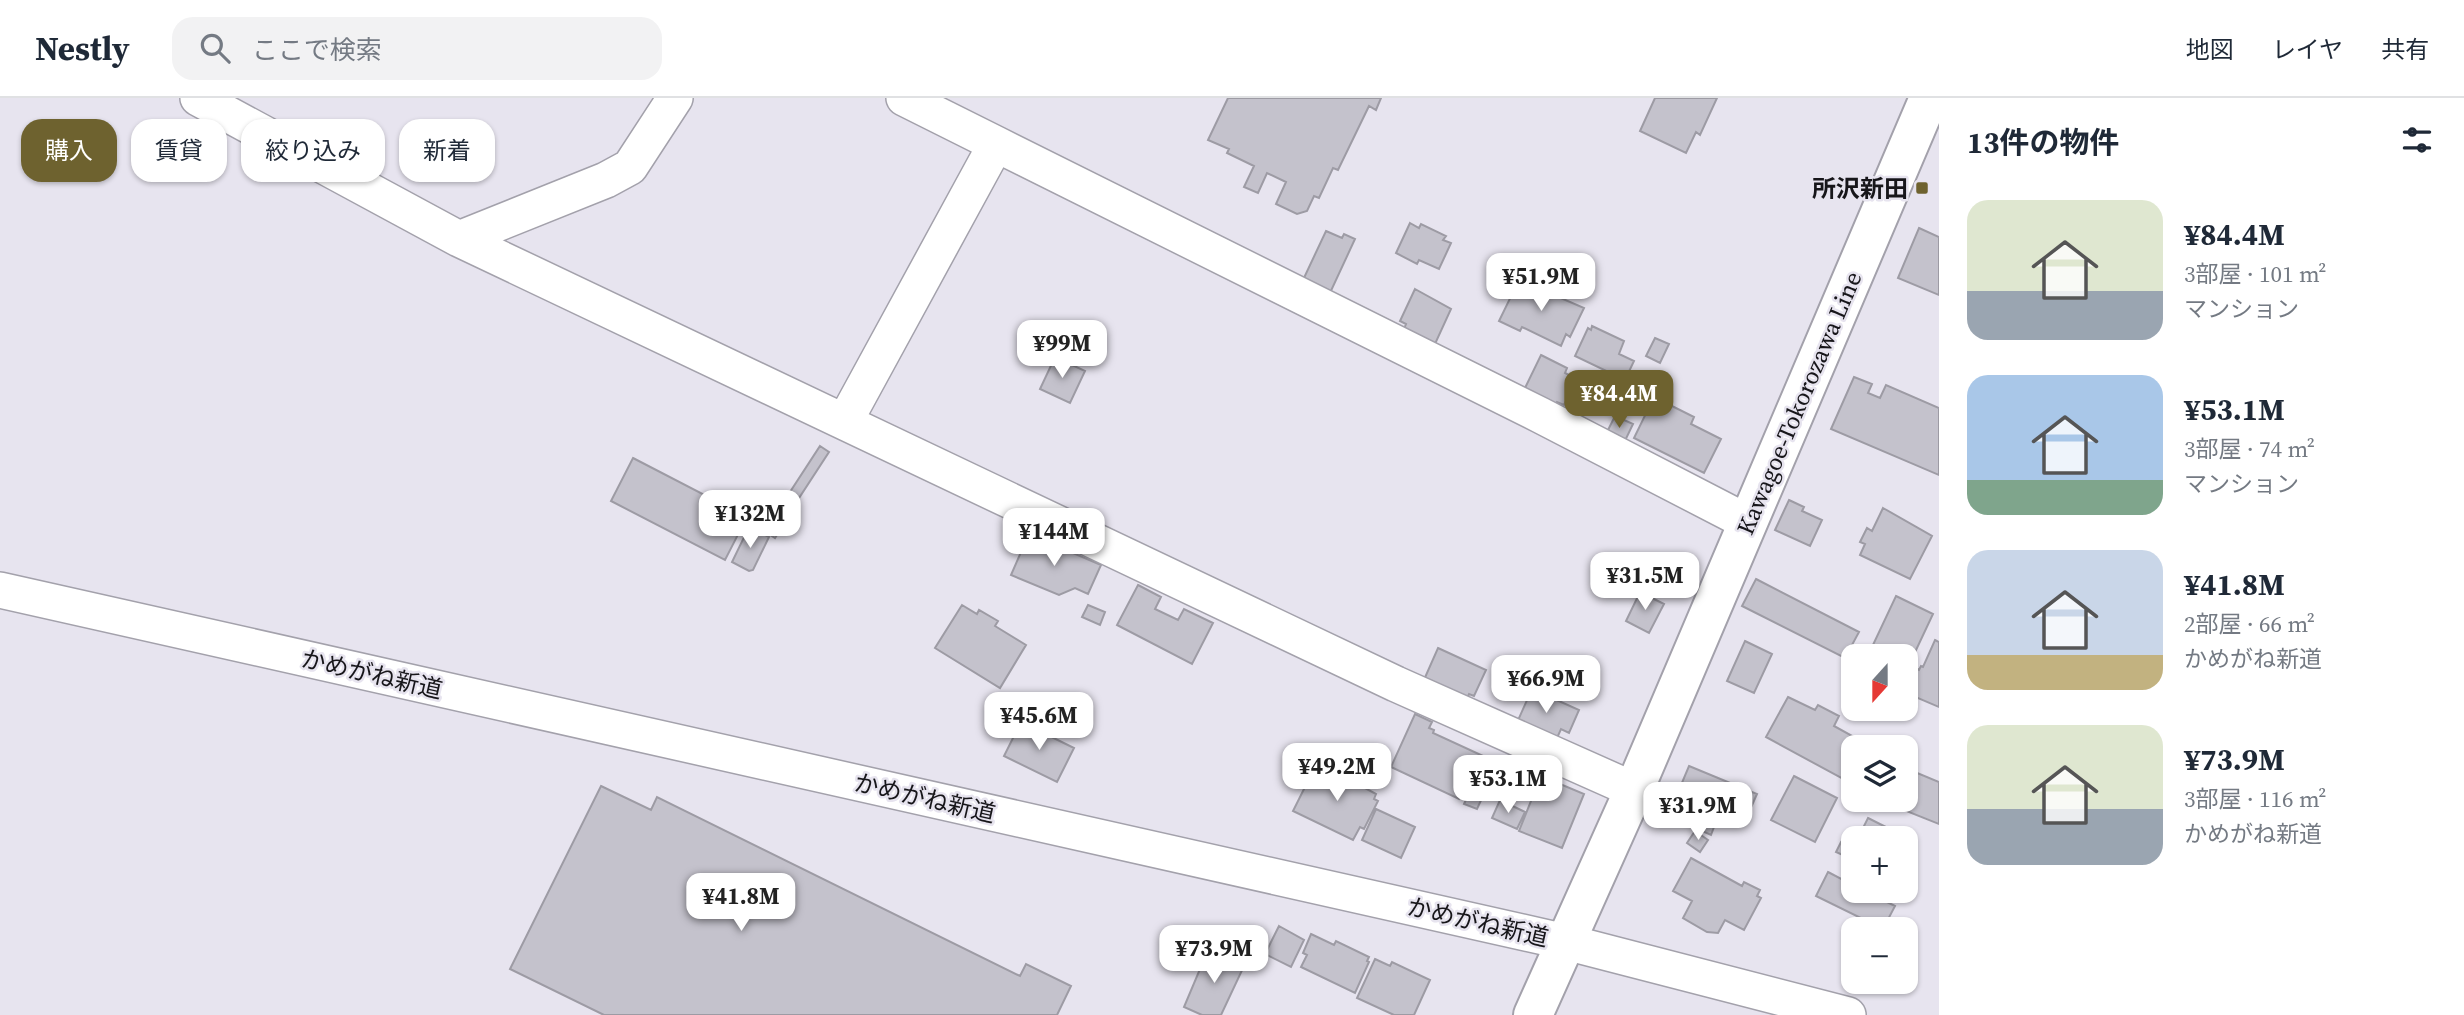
<!DOCTYPE html>
<html lang="ja">
<meta charset="utf-8">
<style>
:root{--surface:#fff;--page:#f2f2f3;--text:#1f2937;--muted:#747a83;--line:#e0e1e3;--accent:#6e622f}
body{margin:0;font-family:"Source Serif 4","Noto Sans JP",serif;background:var(--page);color:var(--text);height:100vh;display:flex;flex-direction:column;font-size:26px;white-space:nowrap}
*{box-sizing:border-box;margin:0}
p{font-size:23px;color:var(--muted)}
.icon{flex:none;width:38px;height:38px;fill:none;stroke:currentColor;stroke-width:2;stroke-linecap:round;stroke-linejoin:round}
.map{position:relative;flex:1;overflow:hidden}
.details{display:flex;flex-direction:column;background:var(--surface);width:525px}
.details>*{flex:none}
.guide{position:absolute;left:21px;top:21px;width:665px;height:63px;display:flex;gap:14px}
.needle{width:46px;rotate:201deg}
.tools{position:absolute;left:1841px;top:546px;display:grid;gap:14px}
.tools a{display:grid;place-items:center;width:77px;height:77px;border-radius:14px;background:var(--surface);box-shadow:0 2px 5px #0004;font-size:35px}
.price{position:absolute;translate:-50% -60px;padding:0 16px;border-radius:14px;background:#fff;color:#222;font-size:23px;line-height:46px;filter:drop-shadow(0 2px 4px #0008)}
.price::after{content:'';position:absolute;left:50%;top:42px;width:21px;height:16px;margin-left:-10px;background:inherit;clip-path:polygon(0 0,100% 0,50% 100%)}
.price.current{background:var(--accent);color:#fff}
ul{padding:0;list-style:none}
li{display:flex;align-items:center;gap:21px;height:175px;padding:0 28px}
li span{display:grid;place-items:center;flex:none;width:196px;height:140px;border-radius:21px;color:#555}
li>.icon{margin-inline-start:auto}
span .icon{width:84px;height:84px;fill:#fffc;stroke-width:1}
li b{font-size:30px}
h2{display:flex;justify-content:space-between;align-items:center;height:84px;padding:0 28px;font-size:30px}
.chip{padding:0 24px;border-radius:21px;background:var(--surface);box-shadow:0 2px 5px #0004;font-size:24px;line-height:63px}
.chip.current{background:var(--accent);color:#fff}
header{display:flex;align-items:center;gap:42px;box-sizing:border-box;height:98px;padding:0 35px;background:var(--surface);border-bottom:2px solid var(--line)}
header strong{font-size:33px}
nav{display:flex;gap:38px;margin-inline-start:auto;font-size:24px}
.search{width:490px;height:63px;background:var(--page);display:flex;align-items:center;gap:18px;box-sizing:border-box;padding:0 24px;border-radius:21px;color:var(--muted);font-size:26px}
main{display:flex;flex:1;min-height:0}
.map>svg:first-child{display:block}
.building{fill:#c4c2cc;stroke:#9d9ba4;stroke-width:2}
.lines{fill:none;stroke-linecap:round;stroke-linejoin:round}
.minor-casing{stroke:#a3a1ab;stroke-width:38}
.major-casing{stroke:#a3a1ab;stroke-width:42}
.minor{stroke:#fff;stroke-width:35}
.major{stroke:#fff;stroke-width:38}
.poi-dot{fill:#6e622f;stroke:#e7e4ef;stroke-width:2.5}
.labels{text-anchor:middle;dominant-baseline:central;stroke-width:5;stroke-linejoin:round;paint-order:stroke}
.poi-label{font-size:24px;font-weight:bold;fill:#17161a;stroke:#e7e4ef;text-anchor:end}
.street-label{font-size:24px;fill:#17161a;stroke:#e7e4ef}
</style>
<header>
<strong>Nestly</strong>
<div class="search"><svg class="icon" aria-label="search" viewBox="0 0 24 24"><circle cx="10" cy="10" r="6"/><path d="M15 15l6 6"/></svg>ここで検索</div>
<nav><a>地図</a><a>レイヤ</a><a>共有</a></nav>
</header>
<main>
<div class="map">
<svg width="1939" height="917" viewBox="0 0 1939 917">
<rect width="100%" height="100%" fill="#e7e4ef"/>
<!-- building -->
<path class="building" d="M1228 0H1381L1376 12 1369 8 1338 72 1333 70 1319 100 1314 98 1307 113 1297 116 1276 106 1286 84 1267 75 1258 95 1244 89 1254 68 1227 55 1229 51 1208 42Z
M1655 0H1717L1700 37 1696 34 1686 55 1640 33Z
M1410 125 1419 130 1421 126 1446 138 1443 142 1451 145 1439 171 1419 162 1417 166 1396 155Z
M1919 130 1939 139V197L1898 180Z
M1326 133 1342 140 1344 136 1355 141 1330 195 1303 182Z
M1519 182 1584 210 1570 239 1566 236 1561 248 1522 229 1520 233 1499 223Z
M1415 191 1451 211 1435 246 1404 231 1406 226 1400 223Z
M1592 228 1624 243 1619 256 1634 263 1625 282 1575 258 1588 230 1591 232Z
M1655 240 1669 246 1660 265 1646 258Z
M1541 257 1567 270 1565 275 1577 281 1564 307 1557 304 1555 308 1524 292Z
M1055 259 1085 273 1070 305 1040 291Z
M1854 279 1872 286 1868 295 1880 300 1886 287 1939 310V377L1831 331Z
M1611 281 1626 289 1620 301 1605 294Z
M1654 299 1694 319 1691 326 1721 341 1704 375 1634 340Z
M1615 318 1633 326 1623 347 1605 338Z
M820 348 829 354 799 400 790 394Z
M633 360 747 419 725 462 611 403Z
M787 400 797 406 775 440 766 434Z
M1789 402 1804 409 1802 413 1822 422 1810 448 1775 432Z
M1883 410 1932 438 1910 481 1860 457 1865 446 1860 444 1867 430 1872 433Z
M749 429 769 439 753 472 749 473 732 464Z
M1029 436 1101 467 1088 496 1075 490 1059 497 1011 477Z
M1756 481 1859 534 1845 560 1742 508Z
M1138 487 1161 499 1155 511 1178 522 1184 511 1213 525 1192 566 1117 527Z
M1640 494 1664 506 1649 535 1626 523Z
M1896 498 1933 516 1909 567 1906 565V558H1891L1872 549Z
M962 507 977 516 979 512 998 523 995 528 1026 547 1000 590 935 550Z
M1088 507 1105 514 1100 527 1082 519Z
M1935 542 1939 544V609L1906 595 1915 570 1919 572 1921 568 1923 569Z
M1745 543 1772 556 1754 595 1727 583Z
M1438 550 1486 572 1474 598 1469 596 1466 603 1423 584Z
M1532 591 1579 612 1569 635 1561 631 1557 640 1515 629Z
M1788 599 1815 612 1818 607 1839 618 1834 628 1865 645 1862 649H1853V666L1845 682 1766 639Z
M1415 616 1432 624 1429 630 1434 632 1433 635 1494 663 1480 692 1466 685 1459 701 1391 669Z
M1021 624 1074 650 1057 684 1004 658Z
M1323 667 1376 696 1374 701 1378 703 1364 731 1360 729 1353 742 1293 713 1306 687 1309 689 1317 672 1320 674Z
M1689 668 1757 696 1745 723 1720 713 1711 737 1668 718Z
M1910 672 1939 684V726L1879 702H1906V683Z
M1541 678 1584 696 1562 750 1519 733Z
M1794 678 1837 700 1815 744 1771 722Z
M601 688 651 712 657 699 1020 878 1026 866 1071 888 1057 917H604L510 871Z
M1470 693 1483 698 1477 711 1464 706Z
M1500 702 1525 714 1517 731 1492 720Z
M1376 711 1415 729 1401 760 1362 742Z
M1868 720 1900 736 1903 740H1858Z
M1695 733 1708 742 1700 754 1687 745Z
M1841 744 1850 748 1845 758 1836 754Z
M1691 760 1742 788 1744 784 1760 792 1757 798 1761 800 1744 832 1725 822 1718 835 1707 834 1683 820 1692 803 1673 793Z
M1828 774 1853 787V793H1865L1895 808 1883 831 1816 798Z
M1279 828 1304 842 1291 869 1265 856Z
M1311 836 1334 847 1336 843 1369 859 1367 863 1369 864 1355 895 1301 869 1307 857 1303 855Z
M1208 852 1244 868 1221 917H1202L1184 909Z
M1375 861 1390 868 1392 864 1430 882 1414 917H1394L1357 900Z"/>
<g class="lines">
<!-- minor casing -->
<g class="minor-casing">
<path id="minor" d="M198 0 459 141 1396 586 1634 692
M904 0 996 46
M459 141 606 82 630 69 675 0
M845 323 996 46 1540 317 1747 424
M0 492 1566 844 1848 917"/>
</g>
<!-- major casing -->
<g class="major-casing">
<path id="major" d="M1533 917 1634 692 1929 0"/>
</g>
<!-- minor -->
<use href="#minor" class="minor"/>
<!-- major -->
<use href="#major" class="major"/>
</g>
<!-- markers -->
<rect class="poi-dot" x="1915" y="83" width="14" height="14" rx="3.5"/>
<g class="labels">
<!-- poi labels -->
<g class="poi-label">
<text x="1908" y="90">所沢新田</text>
</g>
<!-- street labels -->
<g class="street-label">
<text transform="translate(1799 305) rotate(-67)">Kawagoe-Tokorozawa Line</text>
<text transform="translate(372 576) rotate(13)">かめがね新道</text>
<text transform="translate(925 700) rotate(13)">かめがね新道</text>
<text transform="translate(1478 824) rotate(13)">かめがね新道</text>
</g>
</g>
</svg>
<div class="tools">
<a><svg class="needle" viewBox="-14 -14 28 28"><path d="M0-13l5 13h-10z" fill="#e53935"/><path d="M0 13l5-13h-10z" fill="#747a83"/></svg></a>
<a><svg class="icon" aria-label="layers" viewBox="0 0 24 24"><path d="M12 4l9 5-9 5-9-5zM3 14l9 5 9-5"/></svg></a>
<a>+</a>
<a>−</a>
</div>
<b class="price" style="left:1541px;top:215px">¥51.9M</b>
<b class="price" style="left:1062px;top:282px">¥99M</b>
<b class="price current" style="left:1619px;top:332px">¥84.4M</b>
<b class="price" style="left:750px;top:452px">¥132M</b>
<b class="price" style="left:1054px;top:470px">¥144M</b>
<b class="price" style="left:1645px;top:514px">¥31.5M</b>
<b class="price" style="left:1546px;top:617px">¥66.9M</b>
<b class="price" style="left:1039px;top:654px">¥45.6M</b>
<b class="price" style="left:1337px;top:705px">¥49.2M</b>
<b class="price" style="left:1508px;top:717px">¥53.1M</b>
<b class="price" style="left:1698px;top:744px">¥31.9M</b>
<b class="price" style="left:741px;top:835px">¥41.8M</b>
<b class="price" style="left:1214px;top:887px">¥73.9M</b>
<div class="guide">
<a class="chip current">購入</a>
<a class="chip">賃貸</a>
<a class="chip">絞り込み</a>
<a class="chip">新着</a>
</div>
</div>
<section class="details">
<h2>13件の物件<svg class="icon" aria-label="filters" viewBox="0 0 24 24"><path d="M4 7h16M4 17h16"/><circle cx="9" cy="7" r="2"/><circle cx="15" cy="17" r="2"/></svg></h2>
<ul>
<li><span style="background:linear-gradient(#dfe7d0 65%,#9aa5b1 0)"><svg class="icon" aria-label="home" viewBox="0 0 24 24"><path d="M3 11l9-7 9 7M6 9v11h12V9"/></svg></span><div><b>¥84.4M</b><p>3部屋 · 101 m²</p><p>マンション</p></div></li>
<li><span style="background:linear-gradient(#a9c7e8 75%,#7fa58c 0)"><svg class="icon" aria-label="home" viewBox="0 0 24 24"><path d="M3 11l9-7 9 7M6 9v11h12V9"/></svg></span><div><b>¥53.1M</b><p>3部屋 · 74 m²</p><p>マンション</p></div></li>
<li><span style="background:linear-gradient(#c9d6e8 75%,#c2b280 0)"><svg class="icon" aria-label="home" viewBox="0 0 24 24"><path d="M3 11l9-7 9 7M6 9v11h12V9"/></svg></span><div><b>¥41.8M</b><p>2部屋 · 66 m²</p><p>かめがね新道</p></div></li>
<li><span style="background:linear-gradient(#dfe7d0 60%,#9aa5b1 0)"><svg class="icon" aria-label="home" viewBox="0 0 24 24"><path d="M3 11l9-7 9 7M6 9v11h12V9"/></svg></span><div><b>¥73.9M</b><p>3部屋 · 116 m²</p><p>かめがね新道</p></div></li>
</ul>
</section>
</main>
